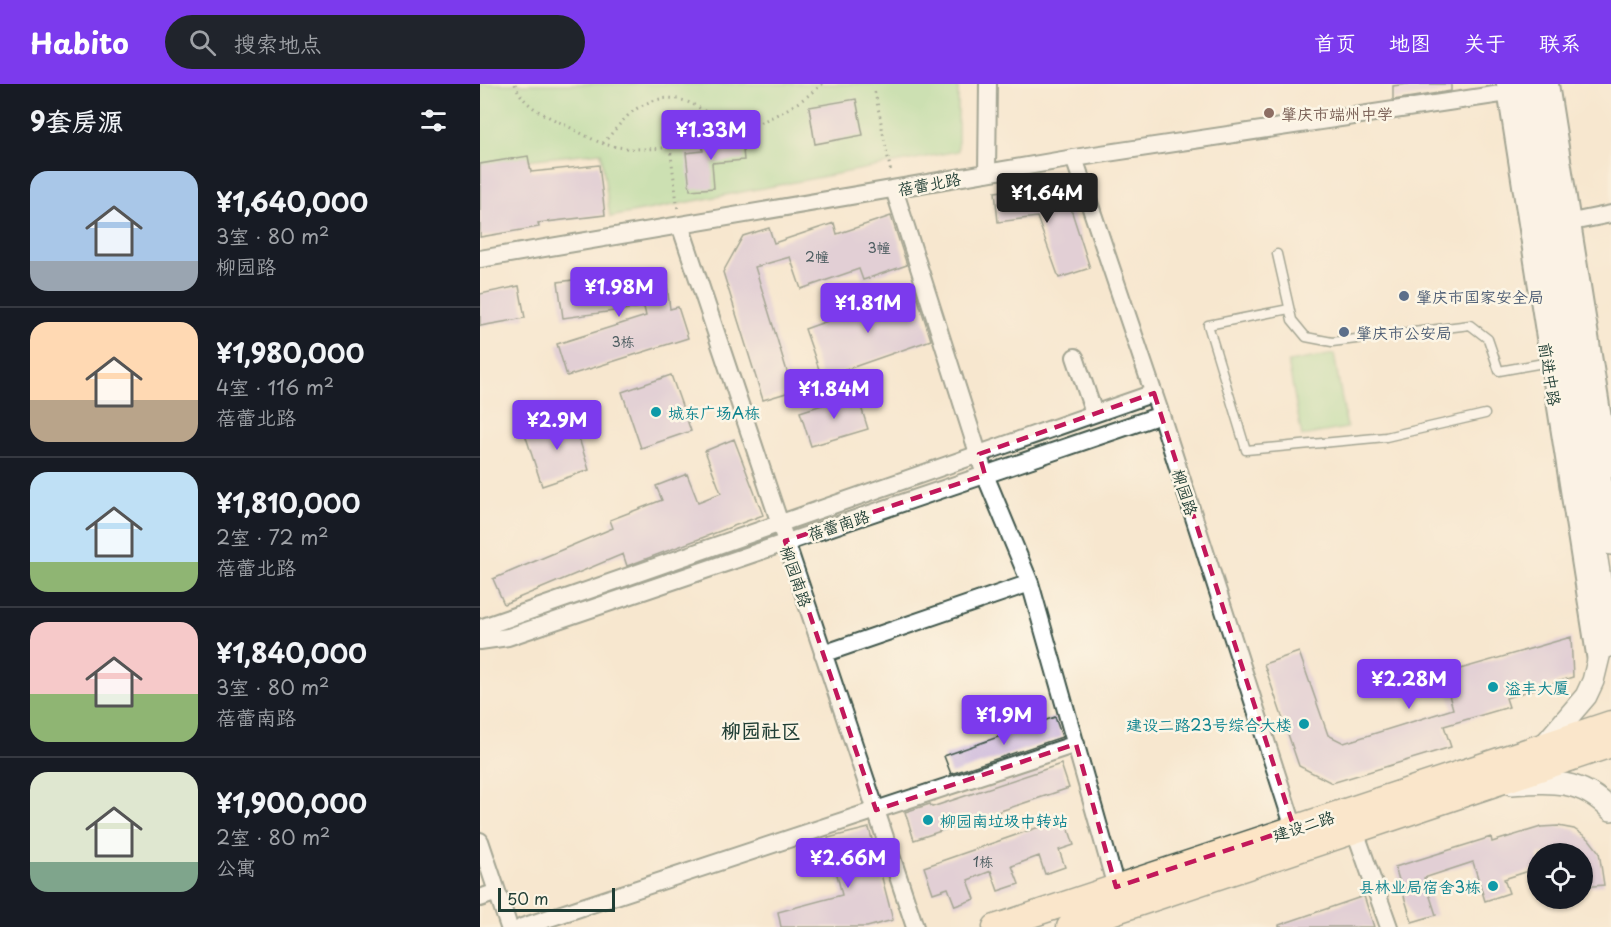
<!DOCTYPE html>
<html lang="zh">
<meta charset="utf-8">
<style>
:root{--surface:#171b24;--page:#20242c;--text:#f1f3f6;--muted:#9ea1a6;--line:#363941;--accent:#7c3aed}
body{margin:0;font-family:"Playpen Sans","LXGW WenKai TC",sans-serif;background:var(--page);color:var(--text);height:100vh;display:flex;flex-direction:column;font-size:22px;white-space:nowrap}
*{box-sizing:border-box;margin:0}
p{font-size:20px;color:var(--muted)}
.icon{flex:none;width:33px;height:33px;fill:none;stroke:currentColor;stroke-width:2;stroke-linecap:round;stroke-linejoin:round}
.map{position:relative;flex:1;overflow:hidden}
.panel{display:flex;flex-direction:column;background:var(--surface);width:480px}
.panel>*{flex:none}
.controls{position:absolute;left:1047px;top:759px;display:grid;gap:12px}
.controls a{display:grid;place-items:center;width:66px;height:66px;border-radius:50%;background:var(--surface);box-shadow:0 2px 4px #0004;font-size:30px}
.scale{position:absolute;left:18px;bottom:15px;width:117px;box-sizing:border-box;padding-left:6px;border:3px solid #1f3d34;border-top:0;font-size:16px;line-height:21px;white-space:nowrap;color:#1f3d34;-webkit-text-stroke:4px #fcf5e5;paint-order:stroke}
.price{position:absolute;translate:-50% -51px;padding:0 14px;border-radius:6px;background:var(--accent);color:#fff;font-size:20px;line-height:39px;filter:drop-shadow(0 2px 3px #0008)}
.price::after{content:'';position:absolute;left:50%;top:36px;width:18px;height:14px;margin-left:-9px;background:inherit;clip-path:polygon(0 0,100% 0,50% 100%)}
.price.on{background:#222;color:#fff}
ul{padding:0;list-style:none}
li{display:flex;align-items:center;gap:18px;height:150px;padding:0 30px}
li+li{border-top:2px solid var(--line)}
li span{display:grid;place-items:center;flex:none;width:168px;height:120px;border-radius:18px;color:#555}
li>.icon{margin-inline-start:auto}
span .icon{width:72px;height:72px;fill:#fffc;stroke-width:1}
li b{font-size:26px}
h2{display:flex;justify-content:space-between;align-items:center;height:72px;padding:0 30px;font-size:26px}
header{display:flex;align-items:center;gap:36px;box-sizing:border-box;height:84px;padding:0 30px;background:var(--accent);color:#fff}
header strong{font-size:28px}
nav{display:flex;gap:33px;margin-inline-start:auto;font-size:21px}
.search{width:420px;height:54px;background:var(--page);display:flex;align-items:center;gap:15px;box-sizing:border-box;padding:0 21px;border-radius:33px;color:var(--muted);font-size:22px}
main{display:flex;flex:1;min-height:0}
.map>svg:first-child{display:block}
.green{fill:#98d88e;stroke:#5c8a61;stroke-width:1.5}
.building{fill:#c8b2db}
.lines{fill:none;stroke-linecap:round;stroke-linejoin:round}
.service-casing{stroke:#3f564b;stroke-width:11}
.minor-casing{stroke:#3f564b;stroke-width:20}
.tertiary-casing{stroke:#3f564b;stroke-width:24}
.secondary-casing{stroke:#3f564b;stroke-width:27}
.path{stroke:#3f564b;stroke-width:3;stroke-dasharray:1.5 4.5;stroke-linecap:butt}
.service{stroke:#fff;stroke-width:8}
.minor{stroke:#fff;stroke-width:16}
.tertiary{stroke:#fff;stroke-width:21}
.secondary{stroke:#fde5c5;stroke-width:24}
.marked{fill:none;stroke:#c2185b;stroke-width:4.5;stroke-dasharray:12 8;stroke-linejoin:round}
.education-dot{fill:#8d6e63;stroke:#fcf5e5;stroke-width:2}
.service-dot{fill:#5c6f8a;stroke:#fcf5e5;stroke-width:2}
.culture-dot{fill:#0f9aa8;stroke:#fcf5e5;stroke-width:2}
.labels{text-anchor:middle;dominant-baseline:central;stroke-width:5;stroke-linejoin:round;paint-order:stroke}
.number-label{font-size:14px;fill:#495a5e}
.education-label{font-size:16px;fill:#785e54;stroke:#fcf5e5;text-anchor:start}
.street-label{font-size:16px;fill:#1f3d34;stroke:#fcf5e5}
.service-label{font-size:16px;fill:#4e5e75;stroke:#fcf5e5;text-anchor:start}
.culture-label{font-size:16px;fill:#0d838f;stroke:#fcf5e5;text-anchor:start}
.quarter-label{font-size:20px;font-weight:bold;fill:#1f3d34;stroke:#fcf5e5}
</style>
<header>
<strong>Habito</strong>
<div class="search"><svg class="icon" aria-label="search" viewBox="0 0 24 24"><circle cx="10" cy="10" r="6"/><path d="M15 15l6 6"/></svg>搜索地点</div>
<nav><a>首页</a><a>地图</a><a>关于</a><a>联系</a></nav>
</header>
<main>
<section class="panel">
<h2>9套房源<svg class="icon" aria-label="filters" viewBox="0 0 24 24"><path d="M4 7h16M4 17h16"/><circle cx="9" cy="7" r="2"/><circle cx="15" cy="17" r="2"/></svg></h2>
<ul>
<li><span style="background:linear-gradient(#a9c7e8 75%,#9aa5b1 0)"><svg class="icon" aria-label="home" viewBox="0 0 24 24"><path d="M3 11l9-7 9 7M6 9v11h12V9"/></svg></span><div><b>¥1,640,000</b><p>3室 · 80 m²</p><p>柳园路</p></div></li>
<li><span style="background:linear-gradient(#ffd9b3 65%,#b9a48a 0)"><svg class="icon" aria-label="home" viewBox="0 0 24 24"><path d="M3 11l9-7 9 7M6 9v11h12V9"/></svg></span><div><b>¥1,980,000</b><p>4室 · 116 m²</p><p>蓓蕾北路</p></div></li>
<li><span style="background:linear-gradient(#bfe0f5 75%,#8fb573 0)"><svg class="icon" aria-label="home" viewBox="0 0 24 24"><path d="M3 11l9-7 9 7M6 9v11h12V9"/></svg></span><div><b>¥1,810,000</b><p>2室 · 72 m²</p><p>蓓蕾北路</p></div></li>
<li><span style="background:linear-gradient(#f6c9c9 60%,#8fb573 0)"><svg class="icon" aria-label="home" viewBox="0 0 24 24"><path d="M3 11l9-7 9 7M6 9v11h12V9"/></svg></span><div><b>¥1,840,000</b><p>3室 · 80 m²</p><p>蓓蕾南路</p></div></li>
<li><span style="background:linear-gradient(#dfe7d0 75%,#7fa58c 0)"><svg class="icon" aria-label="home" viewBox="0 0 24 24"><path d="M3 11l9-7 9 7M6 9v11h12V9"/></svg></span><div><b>¥1,900,000</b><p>2室 · 80 m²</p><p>公寓</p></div></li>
</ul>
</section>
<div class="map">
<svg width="1131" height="843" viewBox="0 0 1131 843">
<rect width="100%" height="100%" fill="#fcf5e5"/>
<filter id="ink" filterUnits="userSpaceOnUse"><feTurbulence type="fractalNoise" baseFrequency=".0167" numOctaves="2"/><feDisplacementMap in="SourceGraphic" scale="12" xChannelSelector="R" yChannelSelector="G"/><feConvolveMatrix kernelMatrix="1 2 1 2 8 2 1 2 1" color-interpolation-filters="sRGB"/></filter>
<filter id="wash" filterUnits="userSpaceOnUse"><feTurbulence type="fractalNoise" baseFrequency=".008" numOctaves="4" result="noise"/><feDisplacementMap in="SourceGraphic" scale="24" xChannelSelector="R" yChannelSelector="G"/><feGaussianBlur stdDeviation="1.35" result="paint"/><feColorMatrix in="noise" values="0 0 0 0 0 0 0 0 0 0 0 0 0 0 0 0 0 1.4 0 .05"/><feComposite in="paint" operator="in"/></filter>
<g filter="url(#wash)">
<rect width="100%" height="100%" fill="#f7e7cf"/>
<!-- green -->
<path class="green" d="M0 0H478V67L130 133 121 68 0 81Z
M854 270 867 344 822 352 808 278Z"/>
<g id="blocks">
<!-- building -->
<path class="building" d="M927 0H971V7L913 16V2Z
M376 15 383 51 335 60 329 23Z
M262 55 264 76 232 79 234 104 210 106 206 69 223 67 222 59Z
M48 72 51 88 119 81 125 131 58 139 59 143 0 153V80Z
M565 102 576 106 588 116 610 184 579 194 557 133 518 138 515 108Z
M411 132 427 181 383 196 379 185 321 205 310 173 275 183 313 307 283 316 243 188 263 152 289 144 294 159 354 139 357 150Z
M185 184 190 225 198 223 208 254 87 292 77 260 166 232 164 223 83 234 78 198Z
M39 202 45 234 0 242V210Z
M435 206 451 256 342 294 325 245Z
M191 291 211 347 161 364 142 308Z
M377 310 388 345 331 362 320 328Z
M92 332 109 386 62 402 44 347Z
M254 355 283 431 147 482 143 470 24 520 13 495 133 444 130 436 182 416 176 402 207 390 218 418 241 409 225 367Z
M1091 553 1093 593 1026 614 1029 623 964 642 971 663 852 699 819 682 784 580 819 568 848 651 864 659 973 625 963 590Z
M575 633 582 653 471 690 464 672Z
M581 680 589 704 434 756 425 728 450 720 452 723Z
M585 734 594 761 579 766 585 783 565 790 559 772 532 782 539 800 518 807 511 787 488 796 495 815 475 822 468 804 453 809 444 783Z
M1078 742 1094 745 1109 755 1119 768 1124 801 1102 803V770H1058V784L1024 795 1029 809 1005 817 993 778 944 794 956 831 932 838 915 783 1011 753 1012 758 1061 743Z
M389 744 413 836 387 843H301L298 828 362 811 348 754Z
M884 812 894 843H799V841Z"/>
</g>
</g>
<g filter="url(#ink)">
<use href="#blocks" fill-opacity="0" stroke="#3f564b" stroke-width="1.5"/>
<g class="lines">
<!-- service casing -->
<g class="service-casing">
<path id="service" d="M797 170 812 236 826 253 852 258 990 241 1008 255 1019 287 1069 278
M809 225 728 241 766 366 906 353 1005 330"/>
</g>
<!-- minor casing -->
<g class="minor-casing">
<path id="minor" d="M1025 0 1116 577
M1070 0 1131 385
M594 74 681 331 814 744
M507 89 508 0
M414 105 505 391 550 499 636 803
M1082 140 1131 130
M200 141 435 843
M0 175 594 74 1041 7
M595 273 614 329
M0 544 674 309
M0 557 28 553 681 331
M343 570 550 499
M875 747 909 843
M0 757 29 843
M0 814 17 808
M42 843 596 660"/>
</g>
<!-- tertiary casing -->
<g class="tertiary-casing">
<path id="tertiary" d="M1040 0 1131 562
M1057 0 1131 460
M1065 660 1106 612 1113 597 1126 544
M1032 700C1072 697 1101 695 1131 726"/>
</g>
<!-- secondary casing -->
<g class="secondary-casing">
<path id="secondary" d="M515 843 1131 639
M589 843 1131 661"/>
</g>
<!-- path -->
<path class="path" d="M35 0C43 22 63 30 83 40 96 46 110 55 124 60 185 78 296 44 342 0
M395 8 411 89
M123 59C133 49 144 33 156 25 196 0 220 23 252 48
M190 63 198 127"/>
<!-- service -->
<use href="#service" class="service"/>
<!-- minor -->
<use href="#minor" class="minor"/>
<!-- tertiary -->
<use href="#tertiary" class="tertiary"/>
<!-- secondary -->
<use href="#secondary" class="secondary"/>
</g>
</g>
<!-- marked area -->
<path d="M0 0H1131V843H0ZM674 309 814 744 636 803 596 660 396 726 305 457 505 391 499 370Z" fill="#f7e7cf" fill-opacity=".55" fill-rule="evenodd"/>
<path class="marked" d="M674 309 814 744 636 803 596 660 396 726 305 457 505 391 499 370Z"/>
<!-- markers -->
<circle class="education-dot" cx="789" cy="29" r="6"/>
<g class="service-dot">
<circle cx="924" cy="212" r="6"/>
<circle cx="864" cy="248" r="6"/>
</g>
<g class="culture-dot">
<circle cx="176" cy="328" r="6"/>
<circle cx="1013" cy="603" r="6"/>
<circle cx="824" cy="640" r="6"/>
<circle cx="448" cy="736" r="6"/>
<circle cx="1013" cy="802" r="6"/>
</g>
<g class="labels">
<!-- number labels -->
<g class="number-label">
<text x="399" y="163">3幢</text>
<text x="337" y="172">2幢</text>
<text x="143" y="257">3栋</text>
<text x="503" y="777">1栋</text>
</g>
<!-- education labels -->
<g class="education-label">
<text x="801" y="29">肇庆市端州中学</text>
</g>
<!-- street labels -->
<g class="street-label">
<text transform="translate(449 99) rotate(-10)">蓓蕾北路</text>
<text transform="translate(1071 290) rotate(81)">前进中路</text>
<text transform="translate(706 408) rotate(72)">柳园路</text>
<text transform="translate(358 440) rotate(-18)">蓓蕾南路</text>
<text transform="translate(317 492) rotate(71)">柳园南路</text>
<text transform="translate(823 741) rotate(-18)">建设二路</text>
</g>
<!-- service labels -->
<g class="service-label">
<text x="936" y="212">肇庆市国家安全局</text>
<text x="876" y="248">肇庆市公安局</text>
</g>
<!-- culture labels -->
<g class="culture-label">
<text x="188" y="328">城东广场A栋</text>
<text x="1025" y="603">溢丰大厦</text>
<text x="812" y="640" text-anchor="end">建设二路23号综合大楼</text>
<text x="460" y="736">柳园南垃圾中转站</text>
<text x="1001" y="802" text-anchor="end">县林业局宿舍3栋</text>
</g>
<!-- quarter labels -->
<g class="quarter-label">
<text x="281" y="646">柳园社区</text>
</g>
</g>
</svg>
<div class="controls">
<a><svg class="icon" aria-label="locate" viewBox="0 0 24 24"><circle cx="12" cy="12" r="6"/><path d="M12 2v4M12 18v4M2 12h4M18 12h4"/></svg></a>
</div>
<div class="scale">50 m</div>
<b class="price" style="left:231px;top:77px">¥1.33M</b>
<b class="price on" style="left:567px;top:140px">¥1.64M</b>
<b class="price" style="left:139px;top:234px">¥1.98M</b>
<b class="price" style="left:388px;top:250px">¥1.81M</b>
<b class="price" style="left:354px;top:336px">¥1.84M</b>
<b class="price" style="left:77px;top:367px">¥2.9M</b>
<b class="price" style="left:929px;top:626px">¥2.28M</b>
<b class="price" style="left:524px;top:662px">¥1.9M</b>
<b class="price" style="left:368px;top:805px">¥2.66M</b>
</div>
</main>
